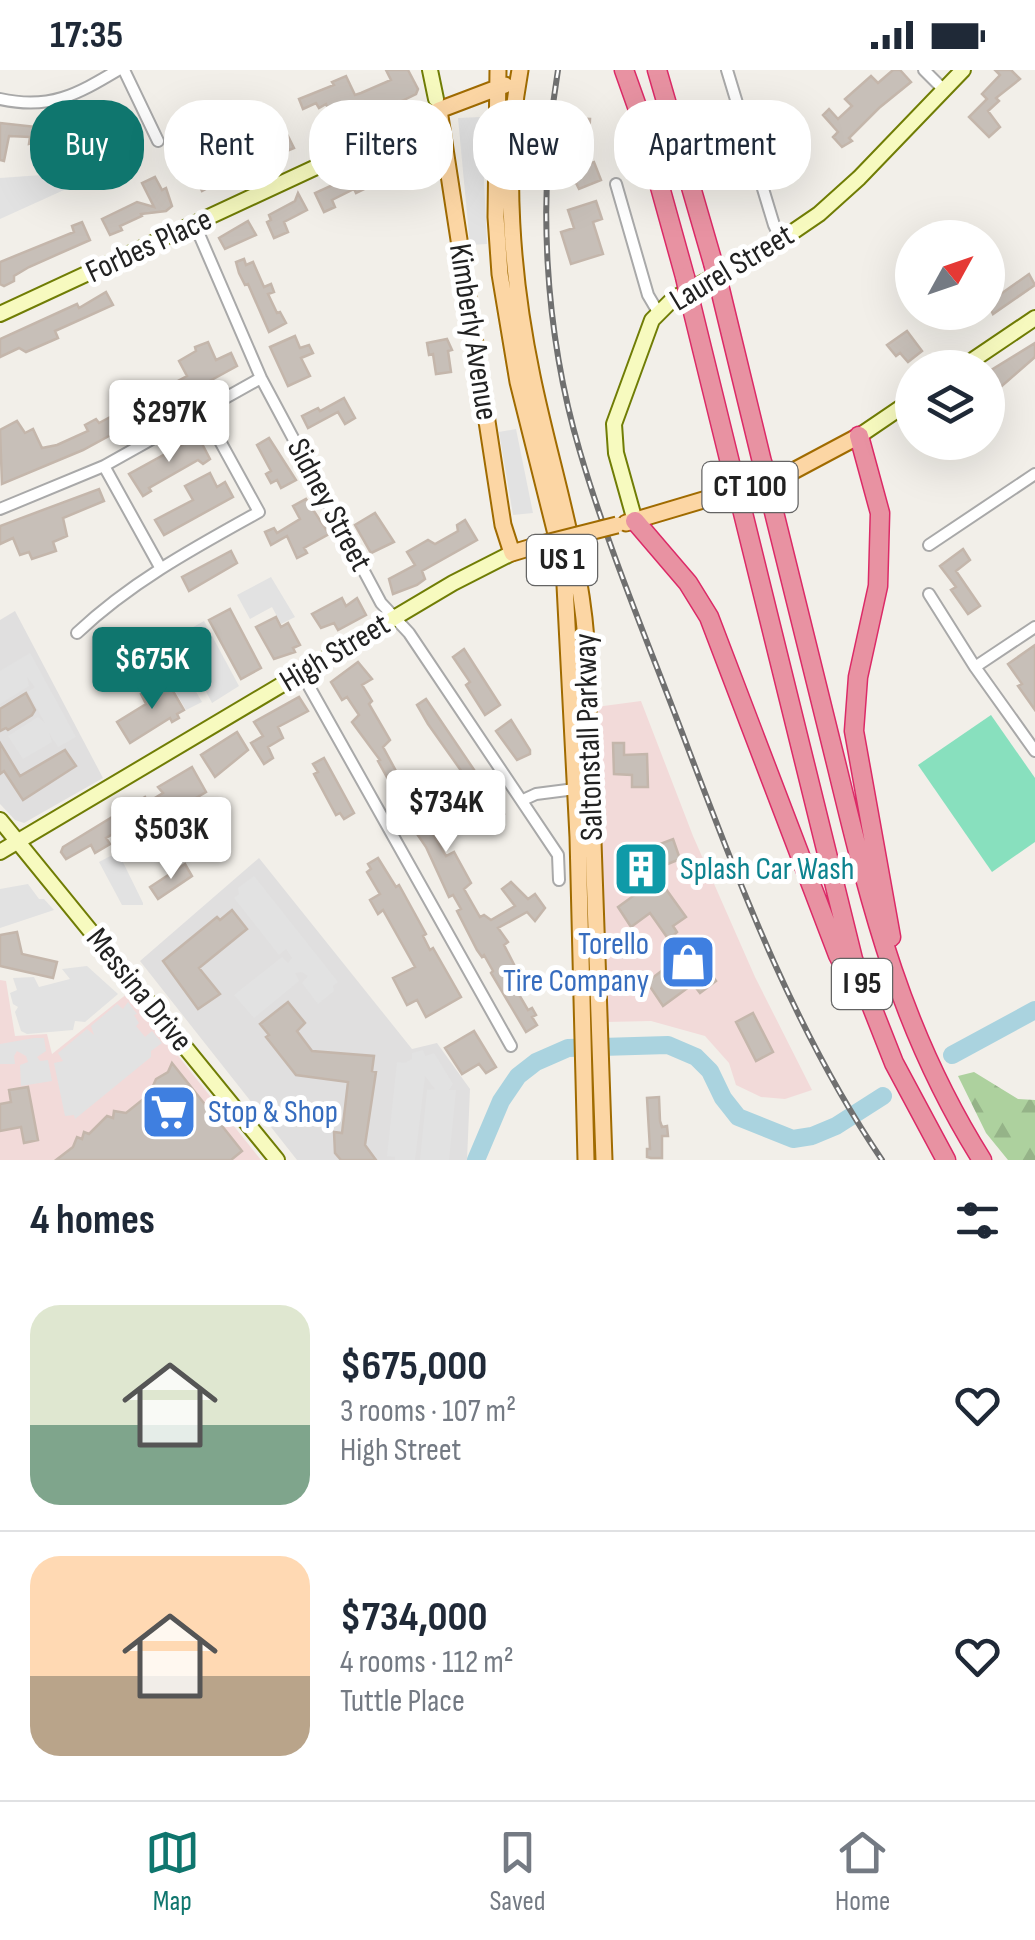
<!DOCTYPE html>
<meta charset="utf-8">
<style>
:root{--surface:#fff;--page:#f6f6f7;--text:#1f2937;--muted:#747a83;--line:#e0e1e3;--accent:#0f766e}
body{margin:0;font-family:"Sofia Sans Condensed",sans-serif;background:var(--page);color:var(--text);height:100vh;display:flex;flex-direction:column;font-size:38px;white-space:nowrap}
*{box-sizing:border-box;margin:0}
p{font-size:32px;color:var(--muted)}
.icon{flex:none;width:55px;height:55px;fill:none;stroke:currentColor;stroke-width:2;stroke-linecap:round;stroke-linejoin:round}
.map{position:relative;height:1090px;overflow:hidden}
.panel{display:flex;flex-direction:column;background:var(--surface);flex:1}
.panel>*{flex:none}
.guide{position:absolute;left:30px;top:30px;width:975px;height:90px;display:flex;gap:20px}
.needle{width:65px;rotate:50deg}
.fabs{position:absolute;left:895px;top:150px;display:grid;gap:20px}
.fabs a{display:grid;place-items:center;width:110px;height:110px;border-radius:50%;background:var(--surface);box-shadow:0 10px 40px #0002;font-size:50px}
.price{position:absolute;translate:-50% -85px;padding:0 22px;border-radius:10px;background:#fff;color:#222;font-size:32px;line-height:65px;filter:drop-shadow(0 2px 5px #0008)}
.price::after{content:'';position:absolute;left:50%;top:60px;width:30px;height:22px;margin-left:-15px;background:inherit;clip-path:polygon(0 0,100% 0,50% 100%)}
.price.current{background:var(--accent);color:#fff}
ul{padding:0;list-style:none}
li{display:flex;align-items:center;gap:30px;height:250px;padding:0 30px}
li+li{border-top:2px solid var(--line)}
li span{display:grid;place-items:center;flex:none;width:280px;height:200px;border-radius:30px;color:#555}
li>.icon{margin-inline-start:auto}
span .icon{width:120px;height:120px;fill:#fffc;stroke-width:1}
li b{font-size:42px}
h2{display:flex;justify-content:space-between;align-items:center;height:120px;padding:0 30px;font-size:42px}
.tag{padding:0 35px;border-radius:40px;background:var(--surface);box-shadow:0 10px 40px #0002;font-size:35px;line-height:90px}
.tag.current{background:var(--accent);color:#fff}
.status{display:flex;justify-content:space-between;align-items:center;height:70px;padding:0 50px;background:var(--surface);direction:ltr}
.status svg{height:28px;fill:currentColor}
.tabs{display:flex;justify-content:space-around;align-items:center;height:140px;border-top:2px solid var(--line);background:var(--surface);font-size:28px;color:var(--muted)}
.tabs a{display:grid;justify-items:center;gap:5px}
.tabs .current{color:var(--accent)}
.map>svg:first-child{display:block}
.residential{fill:#e0dfdf}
.commercial{fill:#f2dad9}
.forest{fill:url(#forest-firs)}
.pitch{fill:#88e0be}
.parking{fill:#e2e2e2}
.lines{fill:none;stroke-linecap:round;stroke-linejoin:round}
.river{stroke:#aad3df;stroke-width:18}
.building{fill:#c7bfb8;stroke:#c4b6ab;stroke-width:2.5}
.street-casing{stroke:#a9a9a9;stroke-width:14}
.secondary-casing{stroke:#707d05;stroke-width:18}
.primary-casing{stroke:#a06b00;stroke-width:19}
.highway-casing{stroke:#dc2a67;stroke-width:21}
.street{stroke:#fff;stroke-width:10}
.secondary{stroke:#f7fabf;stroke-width:14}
.primary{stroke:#fcd6a4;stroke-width:15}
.highway{stroke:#e892a2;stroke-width:18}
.rail-casing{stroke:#707070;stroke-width:6}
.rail{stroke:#fff;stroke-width:2.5;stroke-dasharray:8;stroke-linecap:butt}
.primary-bridge-casing{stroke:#a06b00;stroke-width:19;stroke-linecap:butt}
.highway-bridge-casing{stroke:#dc2a67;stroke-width:21;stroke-linecap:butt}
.primary-bridge{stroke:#fcd6a4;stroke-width:15}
.highway-bridge{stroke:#e892a2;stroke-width:18}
.labels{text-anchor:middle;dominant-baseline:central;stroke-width:10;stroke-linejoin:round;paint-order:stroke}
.shield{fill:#fff;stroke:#646464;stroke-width:2.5}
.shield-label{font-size:30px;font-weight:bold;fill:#222}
.street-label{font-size:32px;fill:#222;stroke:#fff}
.culture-label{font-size:32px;fill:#0d838f;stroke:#fff;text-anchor:start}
.shop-label{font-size:32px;fill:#366cbe;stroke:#fff;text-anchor:end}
</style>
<div class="status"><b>17:35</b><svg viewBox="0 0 49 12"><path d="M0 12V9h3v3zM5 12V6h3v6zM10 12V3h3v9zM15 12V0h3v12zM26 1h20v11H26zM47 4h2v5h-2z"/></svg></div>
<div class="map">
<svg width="1035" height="1090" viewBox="0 0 1035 1090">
<defs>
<pattern id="forest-firs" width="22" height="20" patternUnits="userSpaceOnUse" patternTransform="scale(2.5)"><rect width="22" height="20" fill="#add19e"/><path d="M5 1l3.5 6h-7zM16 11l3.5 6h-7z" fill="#95b388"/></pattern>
</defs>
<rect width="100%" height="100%" fill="#f2efe9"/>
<!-- residential -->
<path class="residential" d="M15 541 103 708 24 753 15 750 0 734V550Z
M259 788 412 979 437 973 470 1019 467 1090H297L140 891Z"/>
<!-- commercial -->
<path class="commercial" d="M641 631 693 766 755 907 812 1020 785 1029 761 1027 736 1015 729 993 705 966 651 951 606 952 596 637Z
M0 910 6 911 15 966 47 964 52 984 128 923 261 1090H0Z"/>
<!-- forest -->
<path class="forest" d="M974 1002 1018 1029 1035 1030V1090H1008L986 1063 958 1006Z"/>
<!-- pitch -->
<path class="pitch" d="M991 645 1035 708V772L992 802 918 695Z"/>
<!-- parking -->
<path class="parking" d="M481 47 487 174 470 175 458 48Z
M70 103 75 115 0 149V108Z
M516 359 533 443 513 445 499 362Z
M271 507 295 547 281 554 272 537 250 549 237 525Z
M204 551 239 616 212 633 177 566Z
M168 573 202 632 186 640 166 606 137 621 125 596Z
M30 583 76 667 58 677 49 663 52 672 23 689 8 666 38 647 45 653 28 622 35 617 27 607 29 616 0 634V601Z
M118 782 143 833V835H122L99 792Z
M254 806 338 912 333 916 334 921 318 934 302 913 308 906 302 902 295 903 299 911 254 948 234 925 282 887 288 893 292 888 286 879 279 885 234 828 239 824 238 818Z
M28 814 39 829H44L54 840 0 858V819Z
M87 896 118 924 85 952 75 951 73 960 27 964 21 961 15 942 18 937 13 934 10 923 17 920 13 908 34 907 39 917 70 909 62 899Z
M128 932 137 944 134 945 139 953 136 956 145 967 152 961 162 973 151 981V987L75 1049 74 1045 65 1046 54 993 63 991 58 983 87 959 94 965 91 956 117 934 123 939Z
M34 968H44L46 981 37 987 40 991 48 990 52 1011 21 1016 20 995 28 992 26 986 17 981 14 986 15 994H0V974Z
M423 980 425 986 434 983 453 1014 449 1020H456L449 1090H420L427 1020 435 1019 425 1006 415 1090H395V1087L387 1086 397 992 405 993 412 989V983Z"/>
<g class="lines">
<!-- river -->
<path class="river" d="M952 985 1035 940
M476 1090 501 1031 518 1006 536 992 568 978 668 975 696 987 710 1001 723 1028 738 1047 793 1069 812 1066 836 1056 883 1026"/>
</g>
<!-- building -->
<path class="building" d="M386 0H408L418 19 416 24 365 49 359 41 342 50 340 46 333 49 326 34 319 38 316 33 303 39 299 29 334 15 332 12 346 6 355 25 361 23 391 10Z
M893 0H900L911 12 879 38 849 68 852 71 842 77 833 67 838 62 823 45 829 39 838 49 852 36 845 29 871 6 878 13Z
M995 0H1011L1020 9 996 28 999 31 988 41 1000 57 989 67 969 47 987 29 982 24 1000 5Z
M89 42 94 54 85 58 93 79 81 84 72 65 29 74 30 67 9 66 4 91 0 90V53L36 57 76 50 80 44Z
M564 48 590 49 589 68H585L583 96 594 92 601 110 579 119 576 113 563 112Z
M288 66 294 78 255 94 249 83 262 74 270 76Z
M418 72 419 75 422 73 428 85 416 91 425 110 417 114 410 101 406 102 405 99 356 123 354 119 332 130 335 137 324 142 315 123 385 91 384 88Z
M202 84 208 96 231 85 239 101 202 121 188 91Z
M155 107 162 120 166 118 172 136 166 141 141 144 142 146 120 156 122 160 110 165 102 149 137 132 154 137 142 113Z
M298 123 307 140 284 152 288 162 274 168 267 152 271 150 269 145 295 131Z
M596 131 602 149 593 152 603 184 571 194 561 162 574 158 568 140Z
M248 151 256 165 225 179 219 168Z
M82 152 90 170 29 197 14 206V211L4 216 0 214V192L74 162 72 156Z
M244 189 246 195 253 192 264 217 271 214 274 222 268 224 277 243 280 242 286 253 269 262 248 214 245 215 239 203 236 192Z
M1029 204 1035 215 993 244 988 233Z
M106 222 113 235 55 261 58 268 26 282 19 278 0 287V269L77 234 79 238Z
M907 261 922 281 908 292 900 283 896 286 887 275Z
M295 266 300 278 309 275 313 283 301 288 310 306 288 316 270 277Z
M447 269 452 280 448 281 451 302 436 304 433 284 429 285 427 273Z
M208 272 216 290 231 283 237 296 83 380 2 414 0 360 17 351 25 363 33 359 42 378 57 375 88 361 85 355 96 349 99 353 187 306 179 291 196 281 195 277Z
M1035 273V287L988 328V302Z
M344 328 355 348 345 354 338 342 308 358 302 346 318 338 320 341Z
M198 366 210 389 203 394 198 390 149 418 151 421 143 426 129 404Z
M269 368 296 410 281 418 277 410 271 413 266 404 271 401 257 375Z
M210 403 217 417 225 412 233 427 164 465 155 450 193 430 185 416Z
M99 419 104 431 63 448 67 466 53 472 56 481 32 489 29 482 20 485 13 468 0 474V456Z
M306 429 329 464 304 478 307 483 297 488 287 466 271 475 265 462 274 458 277 463 300 449 293 436Z
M375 443 394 472 371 483 355 455Z
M465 450 477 470 422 501 425 509 417 515 393 524 389 509 415 495 407 482 428 470 435 474 458 461 457 455Z
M963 479 970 490 956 501 980 536 968 544 951 520 956 517 940 496Z
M231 481 237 493 189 521 182 507Z
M342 528 346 536 357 528 366 545 338 560 334 553 321 558 312 544Z
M230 539 261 598 241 609 209 550Z
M276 547 281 557 288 553 300 575 293 578 295 582 274 589 256 557Z
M1035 575V640L1018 616 1022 614 1008 594Z
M464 579 500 635 485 645 466 615 470 612 453 587Z
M358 592 372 609 362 615 372 631 369 634 390 670 383 677 409 725 417 721 424 729 436 751 429 758 446 786 454 782 471 813 464 819 480 847 484 845 491 850 515 836 502 819 511 812 528 829 535 824 545 838 535 851 527 842 498 858 508 872 504 875 526 918 518 923 528 940 532 938 536 945 532 947 537 955 526 962 491 903 493 901 484 885 482 887 477 880 457 841 461 839 453 825 449 827 426 777 398 736 400 731 378 691 380 690 352 652 359 645 347 627 342 630 331 612Z
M166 609 184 640 177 644 179 648 172 652 170 648 130 673 117 652 146 634 141 624Z
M26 623 35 640 32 645 8 660 6 658 0 661V639Z
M299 627 308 641 278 657 283 668 268 677 273 688 264 694 251 673 263 666 254 652Z
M426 629 504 744 496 750 428 654 417 635Z
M511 650 530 680V684L517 690 496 661Z
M237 662 248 680 215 707 201 685Z
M0 673 20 706 65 680 76 696 23 730 4 701 0 704Z
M613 673H624V685L647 684 648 717H632V705L614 704Z
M324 688 354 743 344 749 340 743 336 745 314 704 318 702 313 694Z
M192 697 206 722 162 748 175 766 168 771 150 748 145 751 143 747 106 768 110 774 95 783 91 775 66 789 61 782 63 777 145 727 148 732 163 723 158 717Z
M673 769 680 789 631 809 623 788Z
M378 788 396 817 399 815 404 824 426 864 423 866 430 880 433 878 461 927 426 947 417 930 407 935 393 908 415 897 383 840 378 844 370 830 380 824 367 802 371 799 368 794Z
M185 794 192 806 158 829 150 817Z
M658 808 686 847 673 856 677 862 669 870 650 843 631 857 618 837Z
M232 840 247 859 199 898 220 924 198 939 163 891 217 847 220 850Z
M17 862 22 884 57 892 53 908 0 896V865Z
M693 877 716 911 700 923 693 914 663 936 647 912Z
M288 932 305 953 297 961 312 981 374 986 372 1001 376 1002 365 1075 376 1090H341L335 1083 334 1062 342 1063 348 1012 296 1005 266 967 269 965 260 954Z
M753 943 773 982 756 991 736 952Z
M474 961 496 997 486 1003 479 994 462 1004 445 978Z
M172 993 242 1081 231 1090H56L73 1077 77 1067 82 1069 84 1062 89 1064 107 1046 113 1048 114 1041 126 1043 156 1019 153 1016 156 1009 168 1002Z
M28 1017 38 1070 24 1073 21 1057 0 1061V1034L11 1032 9 1020Z
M659 1027 660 1051 662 1057 667 1056 668 1066H662V1088H651L647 1087V1079H650L647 1028Z"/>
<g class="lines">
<!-- street casing -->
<g class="street-casing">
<path id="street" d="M124 0 158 71
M727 0 774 155 781 170
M924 0 944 20
M0 29C50 40 76 25 118 0
M616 114 648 225 658 242
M195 155 261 308 381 533 409 563 558 785 559 810
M104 396 160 497
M0 439 104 396 261 308
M929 475 1035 404
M929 524 975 597 1035 681
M77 563C131 512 194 478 259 442L204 342
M975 597 1035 557
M302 604 511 976
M523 730 536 724 575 719"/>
</g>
<!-- secondary casing -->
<g class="secondary-casing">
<path id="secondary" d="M430 0 436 29
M0 244 439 40
M961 298 1035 248
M859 366 912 330
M635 451 616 383 614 354 652 250 673 229 781 170 819 144 859 108 963 0
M0 750 277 1090
M0 782 453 513 512 483"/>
</g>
<!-- primary casing -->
<g class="primary-casing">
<path id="primary" d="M498 0 496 147 500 204 518 312 564 496 578 767 586 1090
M520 0C502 96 512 210 532 306 550 394 579 479 586 569L604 1090
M505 15 439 40 503 455 512 483 542 474
M626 453 784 406 859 366"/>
</g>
<!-- highway casing -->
<g class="highway-casing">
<path id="highway" d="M624 0 640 45 685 207
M657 0 713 193
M720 219 762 392
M691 234 732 401
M859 366 880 443 878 516 858 607 854 661 891 867
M771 430C793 519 815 608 837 697 872 841 902 963 982 1090
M742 439 853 889 894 993 946 1090
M635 451 688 513 709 547 838 885 852 912"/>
</g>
<!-- street -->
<use href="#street" class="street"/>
<!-- secondary -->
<use href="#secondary" class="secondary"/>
<!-- primary -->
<use href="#primary" class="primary"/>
<!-- highway -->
<use href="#highway" class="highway"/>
<!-- rail casing -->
<g class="rail-casing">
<path id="rail" d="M558 0C537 125 544 261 580 382 610 484 652 582 689 681 743 823 796 963 882 1090"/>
</g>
<!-- rail -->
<use href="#rail" class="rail"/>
<!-- primary-bridge casing -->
<g class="primary-bridge-casing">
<path id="primary-bridge" d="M542 474 617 455"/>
</g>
<!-- highway-bridge casing -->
<g class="highway-bridge-casing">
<path id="highway-bridge" d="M713 193 720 219
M685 207 691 234
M762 392 771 430
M732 401 742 439"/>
</g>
<!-- primary-bridge -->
<use href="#primary-bridge" class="primary-bridge"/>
<!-- highway-bridge -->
<use href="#highway-bridge" class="highway-bridge"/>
</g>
<!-- icons -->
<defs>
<g id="building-square" transform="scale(2.875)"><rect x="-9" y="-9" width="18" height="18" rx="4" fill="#0f9aa8" stroke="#fff"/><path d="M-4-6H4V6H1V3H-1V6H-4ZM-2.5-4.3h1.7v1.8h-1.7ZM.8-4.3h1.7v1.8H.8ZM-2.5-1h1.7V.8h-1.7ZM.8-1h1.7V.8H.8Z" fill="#fff"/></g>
<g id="shop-square" transform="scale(2.875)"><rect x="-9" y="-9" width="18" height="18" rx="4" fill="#3f7fe0" stroke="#fff"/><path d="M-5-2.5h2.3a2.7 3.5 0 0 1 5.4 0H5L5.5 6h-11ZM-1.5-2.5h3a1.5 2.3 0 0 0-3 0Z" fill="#fff"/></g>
<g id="supermarket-square" transform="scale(2.875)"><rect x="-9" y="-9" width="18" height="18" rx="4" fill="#3f7fe0" stroke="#fff"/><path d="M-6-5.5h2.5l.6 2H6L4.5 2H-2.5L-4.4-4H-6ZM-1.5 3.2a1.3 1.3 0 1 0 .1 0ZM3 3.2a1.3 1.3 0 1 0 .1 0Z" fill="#fff"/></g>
</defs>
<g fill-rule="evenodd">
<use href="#building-square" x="641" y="799"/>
<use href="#shop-square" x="688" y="892"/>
<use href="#supermarket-square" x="169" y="1042"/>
</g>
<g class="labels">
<!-- shield labels -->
<g class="shield">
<rect x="702.5" y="392" width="95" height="50" rx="8"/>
<rect x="527" y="465" width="70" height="50" rx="8"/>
<rect x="832" y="889" width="60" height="50" rx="8"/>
</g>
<g class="shield-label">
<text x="750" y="417">CT 100</text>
<text x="562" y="490">US 1</text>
<text x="862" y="914">I 95</text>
</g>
<!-- street labels -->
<g class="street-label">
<text transform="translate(149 176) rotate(-25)">Forbes Place</text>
<text transform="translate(732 198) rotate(-31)">Laurel Street</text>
<text transform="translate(473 262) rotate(81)">Kimberly Avenue</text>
<text transform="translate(329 435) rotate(62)">Sidney Street</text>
<text transform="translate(335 583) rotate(-31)">High Street</text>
<text transform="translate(589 667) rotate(-92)">Saltonstall Parkway</text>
<text transform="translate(139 920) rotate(51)">Messina Drive</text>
</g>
<!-- culture labels -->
<g class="culture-label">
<text x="680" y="799">Splash Car Wash</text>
</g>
<!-- shop labels -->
<g class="shop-label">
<text x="649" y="874">Torello<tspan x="649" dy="37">Tire Company</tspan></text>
<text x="208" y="1042" text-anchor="start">Stop &amp; Shop</text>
</g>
</g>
</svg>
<div class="fabs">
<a><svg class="needle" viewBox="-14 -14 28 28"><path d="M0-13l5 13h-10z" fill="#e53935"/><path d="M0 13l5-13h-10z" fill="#747a83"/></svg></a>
<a><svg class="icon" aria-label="layers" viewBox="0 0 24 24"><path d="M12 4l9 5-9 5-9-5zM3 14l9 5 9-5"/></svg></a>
</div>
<b class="price" style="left:169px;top:395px">$297K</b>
<b class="price current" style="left:152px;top:642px">$675K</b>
<b class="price" style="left:446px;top:785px">$734K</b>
<b class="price" style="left:171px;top:812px">$503K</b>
<div class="guide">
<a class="tag current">Buy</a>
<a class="tag">Rent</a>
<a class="tag">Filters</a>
<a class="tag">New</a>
<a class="tag">Apartment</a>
</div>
</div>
<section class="panel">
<h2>4 homes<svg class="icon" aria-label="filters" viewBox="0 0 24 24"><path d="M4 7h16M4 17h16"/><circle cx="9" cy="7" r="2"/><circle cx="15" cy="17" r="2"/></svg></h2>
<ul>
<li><span style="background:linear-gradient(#dfe7d0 60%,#7fa58c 0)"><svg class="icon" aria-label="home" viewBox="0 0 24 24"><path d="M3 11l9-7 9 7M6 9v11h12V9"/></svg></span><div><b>$675,000</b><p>3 rooms · 107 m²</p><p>High Street</p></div><svg class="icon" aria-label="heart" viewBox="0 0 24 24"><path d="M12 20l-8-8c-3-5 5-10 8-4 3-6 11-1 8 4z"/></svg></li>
<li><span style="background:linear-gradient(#ffd9b3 60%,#b9a48a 0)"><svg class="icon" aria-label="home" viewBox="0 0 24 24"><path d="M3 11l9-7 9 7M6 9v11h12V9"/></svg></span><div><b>$734,000</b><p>4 rooms · 112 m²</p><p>Tuttle Place</p></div><svg class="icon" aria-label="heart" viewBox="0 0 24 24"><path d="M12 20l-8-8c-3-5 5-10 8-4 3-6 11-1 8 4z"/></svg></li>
</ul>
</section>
<nav class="tabs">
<a class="current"><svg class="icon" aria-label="map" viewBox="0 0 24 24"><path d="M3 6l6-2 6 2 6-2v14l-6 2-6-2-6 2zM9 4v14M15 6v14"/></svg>Map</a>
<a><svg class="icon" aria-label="saved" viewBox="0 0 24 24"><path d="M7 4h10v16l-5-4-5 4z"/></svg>Saved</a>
<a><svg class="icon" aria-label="home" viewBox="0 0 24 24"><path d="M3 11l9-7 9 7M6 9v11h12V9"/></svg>Home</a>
</nav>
